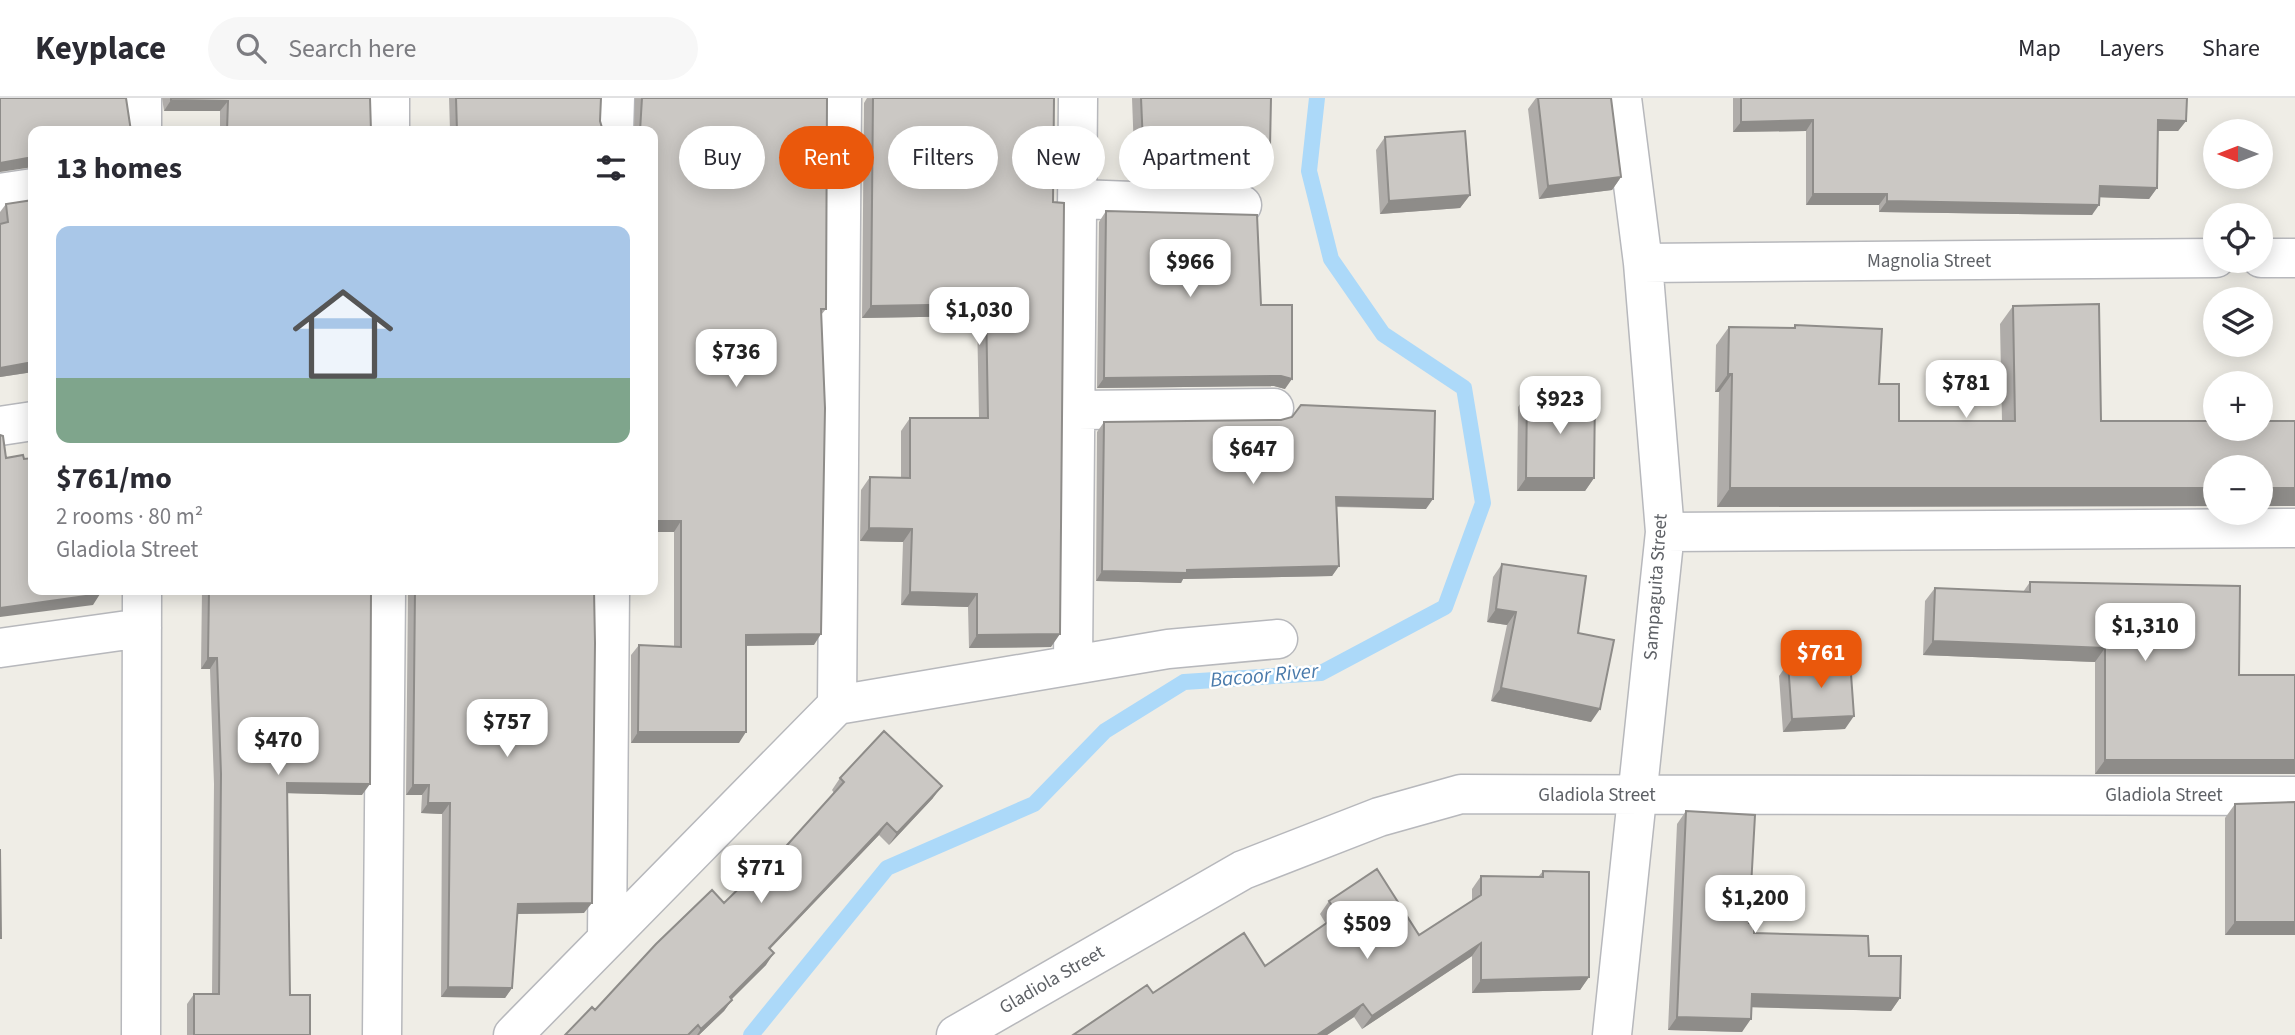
<!DOCTYPE html>
<meta charset="utf-8">
<style>
:root{--surface:#fff;--page:#f7f7f7;--text:#2b2b33;--muted:#7c7c81;--line:#e1e1e2;--accent:#ea580c}
body{margin:0;font-family:"Source Sans 3",sans-serif;background:var(--page);color:var(--text);height:100vh;display:flex;flex-direction:column;font-size:26px;white-space:nowrap}
*{box-sizing:border-box;margin:0}
p{font-size:23px;color:var(--muted)}
.icon{flex:none;width:38px;height:38px;fill:none;stroke:currentColor;stroke-width:2;stroke-linecap:round;stroke-linejoin:round}
.map{position:relative;flex:1;overflow:hidden}
.panel{position:absolute;left:28px;top:28px;width:630px;height:469px;display:flex;flex-direction:column;background:var(--surface);border-radius:14px;box-shadow:0 4px 18px #0003}
.panel>*{flex:none}
.top-card{position:absolute;left:679px;top:28px;width:665px;height:63px;display:flex;gap:14px}
.needle{width:46px;rotate:270deg}
.controls{position:absolute;left:2203px;top:21px;display:grid;gap:14px}
.controls a{display:grid;place-items:center;width:70px;height:70px;border-radius:50%;background:var(--surface);box-shadow:0 4px 18px #0003;font-size:35px}
.price{position:absolute;translate:-50% -60px;padding:0 16px;border-radius:14px;background:#fff;color:#222;font-size:23px;line-height:46px;filter:drop-shadow(0 2px 4px #0008)}
.price::after{content:'';position:absolute;left:50%;top:42px;width:21px;height:16px;margin-left:-10px;background:inherit;clip-path:polygon(0 0,100% 0,50% 100%)}
.price.on{background:var(--accent);color:#fff}
ul{padding:0;list-style:none}
li{display:grid;align-content:center;gap:14px;height:371px;padding:0 28px}
li+li{border-top:2px solid var(--line)}
li span{display:grid;place-items:center;height:217px;border-radius:14px;color:#555}
li>.icon{margin-inline-start:auto}
span .icon{width:126px;height:126px;fill:#fffc;stroke-width:1}
li b{font-size:30px}
h2{display:flex;justify-content:space-between;align-items:center;height:84px;padding:0 28px;font-size:30px}
.pill{padding:0 24px;border-radius:32px;background:var(--surface);box-shadow:0 4px 18px #0003;font-size:24px;line-height:63px}
.pill.on{background:var(--accent);color:#fff}
header{display:flex;align-items:center;gap:42px;box-sizing:border-box;height:98px;padding:0 35px;background:var(--surface);border-bottom:2px solid var(--line)}
header strong{font-size:33px}
nav{display:flex;gap:38px;margin-inline-start:auto;font-size:24px}
.search{width:490px;height:63px;background:var(--page);display:flex;align-items:center;gap:18px;box-sizing:border-box;padding:0 24px;border-radius:38px;color:var(--muted);font-size:26px}
.map>svg:first-child{display:block}
.lines{fill:none;stroke-linecap:round;stroke-linejoin:round}
.stream{stroke:#acd9f9;stroke-width:16}
.street-casing{stroke:#b7b8bc;stroke-width:41}
.street{stroke:#fff;stroke-width:38}
.wall{fill:#afaca9}
.shaded-wall{fill:#8e8c89}
.building{fill:#cbc8c4;stroke:#8e8c89;stroke-width:2}
.labels{text-anchor:middle;dominant-baseline:central;stroke-width:5;stroke-linejoin:round;paint-order:stroke}
.street-label{font-size:19px;fill:#5e6166;stroke:#fff}
.water-label{font-size:21px;font-style:italic;fill:#497aab;stroke:#fff}
</style>
<header>
<strong>Keyplace</strong>
<div class="search"><svg class="icon" aria-label="search" viewBox="0 0 24 24"><circle cx="10" cy="10" r="6"/><path d="M15 15l6 6"/></svg>Search here</div>
<nav><a>Map</a><a>Layers</a><a>Share</a></nav>
</header>
<div class="map">
<svg width="2295" height="937" viewBox="0 0 2295 937">
<rect width="100%" height="100%" fill="#efede6"/>
<g class="lines">
<!-- stream -->
<path class="stream" d="M751 937 887 770 1034 706 1105 633 1184 584 1321 575 1445 509 1483 405 1464 290 1383 236 1331 161 1309 73 1317 0"/>
<!-- street casing -->
<g class="street-casing">
<path id="street" d="M142 0V33
M390 33V0
M614 33 615 0
M0 95 33 90
M1078 101 1242 107
M2261 160H2295
M1643 165 2216 160
M1077 312 1274 310
M0 328 33 323
M1665 434 2295 430
M0 550 142 530
M1073 566 1078 0
M837 607 842 0
M607 841 610 492
M141 937 142 492
M382 937 386 492
M513 937 837 607 1168 551 1278 541
M956 937 1243 772 1379 719 1461 696 2295 698
M1612 937 1665 434 1643 165 1622 0"/>
</g>
<!-- street -->
<use href="#street" class="street"/>
</g>
<!-- wall -->
<path class="wall" d="M162 0H370L371 33H220V13H164Z
M449 0H601L600 23 603 33H450Z
M635 0H827L826 211 821 217 814 547H746L739 645H631V557L639 547 674 548V434H653V33H634Z
M867 0H1054L1051 549 969 550 968 509 901 507 903 444 860 443 861 392 870 379 901 380V333L910 320H979L977 218 862 220 864 5Z
M1132 0H1271L1262 61H1256L1257 75 1248 87 1135 81Z
M1536 0H1611L1621 79 1612 92 1539 101 1528 11Z
M1733 0H2187L2186 23 2178 33H2158L2157 90 2149 101 2099 99 2092 117 1879 114V107H1806V33L1733 34Z
M1385 39 1470 97 1460 110 1380 116 1376 52Z
M6 106 33 274 0 279V114Z
M1106 113 1261 207 1285 291 1274 288 1097 290 1099 124Z
M2013 208 2101 323 2295 408 1717 409 1719 294H1715L1716 247 1729 229 1793 230 1795 227 1879 286 1899 323H2002L2000 226Z
M1527 296 1594 380 1585 393H1517L1518 309Z
M1292 319 1426 411 1336 409 1339 468 1332 478 1183 481 1181 485 1096 483 1097 334 1104 324 1281 322Z
M1502 466 1578 535 1591 624 1491 603 1507 527 1487 524 1493 479Z
M2030 484 2239 577H2295V676H2095V564L1923 557 1925 503 1935 490 2023 494Z
M202 492H371L362 697 287 695 290 897 310 937H187V906L194 896H212L214 686 210 571H201Z
M408 492H594L584 815 517 816 512 890 505 900 441 899 442 716 421 715 422 697H406Z
M1788 565 1845 631 1783 634 1779 578Z
M840 680 933 700 889 747 879 737 770 851 766 867 731 901 732 902 724 913 699 937H565L770 766 834 695 832 692Z
M2235 706 2295 837H2225V720Z
M1686 713 1749 825 1754 835 1869 858 1900 900 1891 913 1752 909 1742 934 1668 932 1677 726Z
M1543 773 1589 879 1580 892 1472 895V858L1362 931 1354 919 1327 937H1073L1153 895 1265 868 1326 826 1320 816 1329 803 1419 837 1472 803V791L1481 778 1538 779Z"/>
<!-- shaded-wall -->
<path class="shaded-wall" d="M171 2 228 3 220 13H164Z
M1813 22 1806 33 1733 34 1741 24Z
M2158 22 2186 23 2178 33H2151Z
M1256 49H1270L1262 61H1247Z
M33 59V69L0 74V65Z
M1144 69 1257 75 1248 87 1135 81Z
M1621 79 1612 92 1539 101 1548 88Z
M2100 88 2157 90 2149 101 2092 99Z
M1813 96H1887L1879 107H1806Z
M1470 97 1460 110 1380 116 1389 103Z
M1887 103 2099 107 2092 117 1879 114Z
M986 206 977 218 862 220 871 208Z
M33 264V274L0 279V270Z
M1728 276H1732L1719 294H1715Z
M1281 278 1292 281 1285 291 1274 288 1097 290 1104 280Z
M1526 380H1594L1585 393H1517Z
M1730 390H2216V408L1717 409Z
M2261 390H2295V408H2261Z
M1336 399 1433 401 1426 411 1329 408Z
M653 423H681L674 434H653Z
M869 430 912 431 903 444 860 443Z
M1339 468 1332 478 1183 481 1181 485 1096 483 1102 473Z
M910 494 977 496 968 509 901 507Z
M100 496 93 507 0 519V510Z
M1496 511 1516 514 1507 527 1487 524Z
M821 536 814 547 739 548 746 537Z
M1060 536 1051 549 969 550 977 537Z
M1933 543 2105 550 2095 564 1923 557Z
M208 560H217L210 571H201Z
M1501 590 1600 611 1591 624 1491 603Z
M1854 618 1845 631 1783 634 1792 621Z
M638 634H746L739 645H631Z
M2105 662H2295V676H2095Z
M287 685 370 686 362 697 280 695Z
M413 687H429L422 697H406Z
M942 688 933 700 889 747 897 735Z
M428 705H450L442 716 421 715Z
M887 725 879 737 760 861 769 850Z
M592 805 584 815 510 816 518 806Z
M2235 824H2295V837H2225Z
M1481 845 1472 858 1362 931 1372 918Z
M774 855 766 867 722 911 730 899Z
M1589 879 1580 892 1472 895 1481 882Z
M448 889 512 890 505 900 441 899Z
M1752 896 1900 900 1891 913 1743 909Z
M732 902 724 913 699 937H697L701 931Z
M1363 906 1354 919 1327 937H1317Z
M1677 919 1751 921 1742 934 1668 932Z"/>
<!-- building -->
<path class="building" d="M0 0H126L131 33H33V59L0 65Z
M171 0H370L371 33H227L228 3 171 2Z
M456 0H601L600 23 603 33H457Z
M642 0H827L826 211H821L825 310 821 536 746 537V634H638L639 547 681 549V423H653V33H640Z
M873 0H1054L1053 104 1064 105 1060 536 977 537V496L910 494 912 431 869 430 870 379 910 380V320H988L986 206 871 208Z
M1141 0H1271L1270 49H1256L1257 75 1144 69Z
M1538 0H1611L1621 79 1548 88Z
M1741 0H2187L2186 23 2158 22 2157 90 2100 88 2099 107 1887 103V96H1813V22L1741 24Z
M1465 33 1470 97 1389 103 1385 39Z
M33 102V264L0 270V126L8 124 6 106Z
M1106 113 1257 117 1261 207H1292V281L1281 278 1104 280Z
M2099 206 2101 323H2216V331H2261V323H2295V390H2261V369H2216V390H1730L1732 276H1728L1729 229 1795 230V227L1882 231 1879 286H1899V323H2015L2013 208Z
M1527 296H1595L1594 380H1526Z
M1301 307 1435 313 1433 401 1336 399 1339 468 1187 472V475L1102 473 1104 324 1281 322 1292 319Z
M0 337 3 338 6 360 23 357 24 361 33 360V492H99L100 496 0 510Z
M1502 466 1586 478 1578 535 1614 542 1600 611 1501 590 1516 514 1496 511Z
M2030 484 2240 488 2239 577H2295V662H2105V550L1933 543 1935 490 2030 494Z
M209 492H371L370 686 287 685 290 897H310V937H194V896H219L221 676 217 560H208Z
M415 492H594L595 545 592 805 518 806 512 890 448 889 450 705H428L429 687H413Z
M1850 562 1854 618 1792 621 1788 565Z
M884 633 942 688 897 735 887 725 769 850 774 855 730 899 732 902 701 931 698 927 688 937H565L592 909 595 912 656 846 712 792 724 805 767 763 770 766 844 684 840 680Z
M2295 704V824H2235V706Z
M1686 713 1755 717 1749 825H1754V835L1868 838 1869 858H1901L1900 900 1752 896 1751 921 1677 919Z
M0 751 1 840H0Z
M1377 771 1419 837 1481 797V778L1543 779V773L1589 774V879L1481 882V845L1372 918 1363 906 1317 937H1073L1147 887 1153 895 1244 835 1265 868 1338 817 1329 803Z"/>
<g class="labels">
<!-- street labels -->
<g class="street-label">
<text x="1929" y="163">Magnolia Street</text>
<text transform="translate(1656 489) rotate(-86)">Sampaguita Street</text>
<text x="1597" y="697">Gladiola Street</text>
<text x="2164" y="697">Gladiola Street</text>
<text transform="translate(1052 882) rotate(-30)">Gladiola Street</text>
</g>
<!-- water labels -->
<g class="water-label">
<text transform="translate(1264 577) rotate(-5)">Bacoor River</text>
</g>
</g>
</svg>
<div class="controls">
<a><svg class="needle" viewBox="-14 -14 28 28"><path d="M0-13l5 13h-10z" fill="#e53935"/><path d="M0 13l5-13h-10z" fill="#7c7c81"/></svg></a>
<a><svg class="icon" aria-label="locate" viewBox="0 0 24 24"><circle cx="12" cy="12" r="6"/><path d="M12 2v4M12 18v4M2 12h4M18 12h4"/></svg></a>
<a><svg class="icon" aria-label="layers" viewBox="0 0 24 24"><path d="M12 4l9 5-9 5-9-5zM3 14l9 5 9-5"/></svg></a>
<a>+</a>
<a>−</a>
</div>
<b class="price" style="left:1190px;top:201px">$966</b>
<b class="price" style="left:979px;top:249px">$1,030</b>
<b class="price" style="left:736px;top:291px">$736</b>
<b class="price" style="left:1966px;top:322px">$781</b>
<b class="price" style="left:1560px;top:338px">$923</b>
<b class="price" style="left:1253px;top:388px">$647</b>
<b class="price" style="left:2145px;top:565px">$1,310</b>
<b class="price on" style="left:1821px;top:592px">$761</b>
<b class="price" style="left:507px;top:661px">$757</b>
<b class="price" style="left:278px;top:679px">$470</b>
<b class="price" style="left:761px;top:807px">$771</b>
<b class="price" style="left:1755px;top:837px">$1,200</b>
<b class="price" style="left:1367px;top:863px">$509</b>
<div class="top-card">
<a class="pill">Buy</a>
<a class="pill on">Rent</a>
<a class="pill">Filters</a>
<a class="pill">New</a>
<a class="pill">Apartment</a>
</div>
<section class="panel">
<h2>13 homes<svg class="icon" aria-label="filters" viewBox="0 0 24 24"><path d="M4 7h16M4 17h16"/><circle cx="9" cy="7" r="2"/><circle cx="15" cy="17" r="2"/></svg></h2>
<ul>
<li><span style="background:linear-gradient(#a9c7e8 70%,#7fa58c 0)"><svg class="icon" aria-label="home" viewBox="0 0 24 24"><path d="M3 11l9-7 9 7M6 9v11h12V9"/></svg></span><div><b>$761/mo</b><p>2 rooms · 80 m²</p><p>Gladiola Street</p></div></li>
</ul>
</section>
</div>
